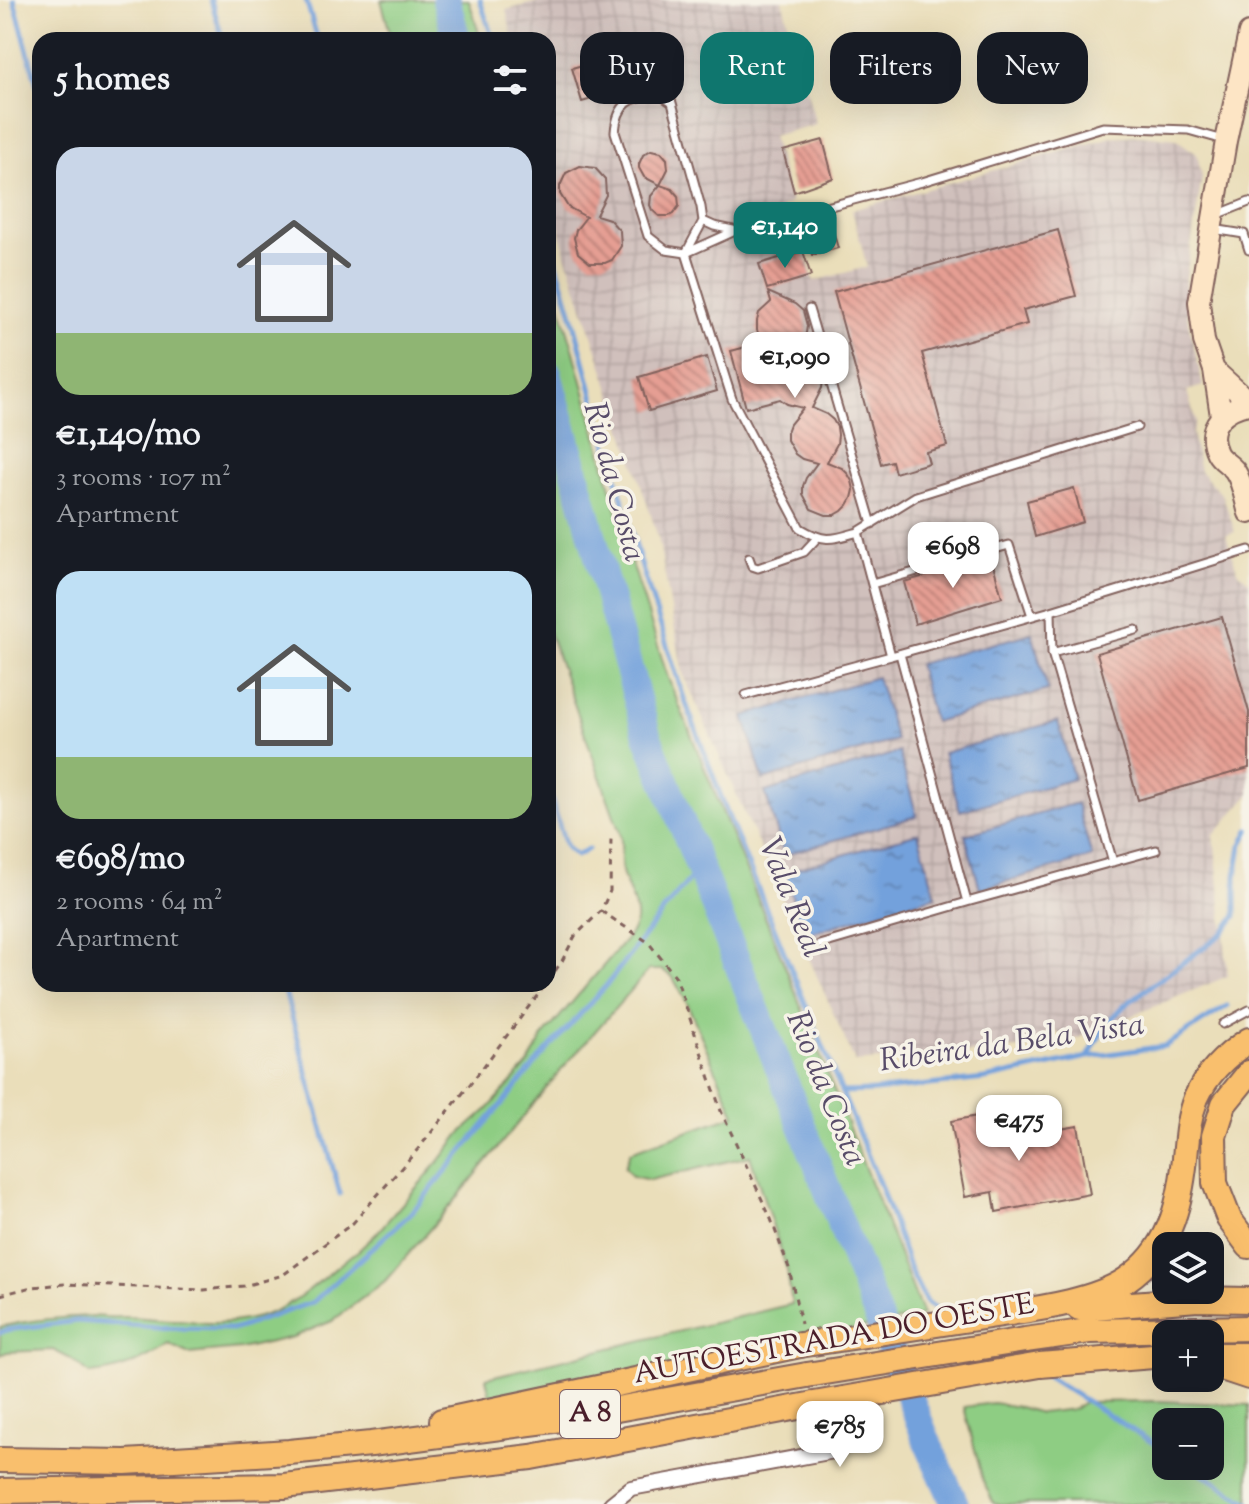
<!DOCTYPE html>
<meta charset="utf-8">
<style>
:root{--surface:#171b24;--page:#20242c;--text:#f1f3f6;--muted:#9ea1a6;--accent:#0f766e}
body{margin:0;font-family:"Sorts Mill Goudy",serif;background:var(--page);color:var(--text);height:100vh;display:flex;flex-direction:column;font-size:30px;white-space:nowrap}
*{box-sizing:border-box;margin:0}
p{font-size:26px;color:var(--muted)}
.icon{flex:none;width:44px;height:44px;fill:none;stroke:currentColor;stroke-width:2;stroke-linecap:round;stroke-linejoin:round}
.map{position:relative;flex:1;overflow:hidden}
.sheet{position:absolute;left:32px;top:32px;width:524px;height:960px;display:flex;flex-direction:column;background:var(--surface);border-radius:24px;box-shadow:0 8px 32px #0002}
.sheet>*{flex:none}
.top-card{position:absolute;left:580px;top:32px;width:548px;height:72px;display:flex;gap:16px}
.tools{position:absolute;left:1152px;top:1232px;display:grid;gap:16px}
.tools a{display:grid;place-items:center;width:72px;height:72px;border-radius:16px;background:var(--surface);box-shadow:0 8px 32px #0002;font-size:40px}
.price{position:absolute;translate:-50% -68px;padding:0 18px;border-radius:16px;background:#fff;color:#222;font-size:26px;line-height:52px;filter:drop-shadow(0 2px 4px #0008)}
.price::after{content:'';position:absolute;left:50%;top:48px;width:24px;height:18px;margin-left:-12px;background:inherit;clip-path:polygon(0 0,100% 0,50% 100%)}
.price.current{background:var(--accent);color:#fff}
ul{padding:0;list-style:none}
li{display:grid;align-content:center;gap:16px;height:424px;padding:0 24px}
li span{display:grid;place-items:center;height:248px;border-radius:24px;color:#555}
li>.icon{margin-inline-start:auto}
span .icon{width:144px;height:144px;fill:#fffc;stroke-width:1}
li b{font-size:34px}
h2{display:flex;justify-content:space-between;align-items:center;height:96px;padding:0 24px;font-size:34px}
.chip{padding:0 28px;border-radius:24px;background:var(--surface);box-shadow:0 8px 32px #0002;font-size:28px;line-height:72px}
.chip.current{background:var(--accent);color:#fff}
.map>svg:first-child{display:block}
.industrial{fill:url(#industrial-grid)}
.green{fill:#8ecd83;stroke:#6c7657;stroke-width:2;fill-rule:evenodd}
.water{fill:url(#water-ripples);stroke:#5e6084;stroke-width:2}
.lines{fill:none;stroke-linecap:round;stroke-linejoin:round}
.stream{stroke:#73a1dc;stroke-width:5}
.river{stroke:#73a1dc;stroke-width:28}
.building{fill:url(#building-back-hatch)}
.service-casing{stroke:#82625d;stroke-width:11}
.minor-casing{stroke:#82625d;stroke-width:18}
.secondary-casing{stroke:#82625d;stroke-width:24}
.motorway-casing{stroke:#82625d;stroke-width:28}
.path{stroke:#82625d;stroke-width:3;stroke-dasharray:6 6;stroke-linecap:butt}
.service{stroke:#fff;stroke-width:7}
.minor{stroke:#fff;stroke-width:14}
.secondary{stroke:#fde5c5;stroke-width:20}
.motorway{stroke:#f9bf6d;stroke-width:24}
.motorway-bridge-casing{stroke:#82625d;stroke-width:28;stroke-linecap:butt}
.motorway-bridge{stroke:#f9bf6d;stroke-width:24}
.labels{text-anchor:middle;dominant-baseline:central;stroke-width:7;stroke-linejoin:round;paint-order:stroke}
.shield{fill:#f7f3e8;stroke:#7e5f64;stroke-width:2}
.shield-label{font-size:28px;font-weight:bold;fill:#4a1f2b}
.street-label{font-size:30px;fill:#4a1f2b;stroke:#f7f3e8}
.water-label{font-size:32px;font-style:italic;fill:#584c69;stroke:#f7f3e8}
</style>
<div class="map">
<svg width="1249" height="1504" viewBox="0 0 1249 1504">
<defs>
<pattern id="industrial-grid" width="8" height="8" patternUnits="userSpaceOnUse" patternTransform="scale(2)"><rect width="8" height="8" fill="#d0c0bc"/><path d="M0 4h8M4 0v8" fill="none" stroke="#b4a5a2"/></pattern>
<pattern id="water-ripples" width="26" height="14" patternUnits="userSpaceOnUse" patternTransform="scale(2)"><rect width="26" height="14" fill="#73a1dc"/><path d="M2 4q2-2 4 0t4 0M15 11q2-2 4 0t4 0" fill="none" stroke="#6083b3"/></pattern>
<pattern id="building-back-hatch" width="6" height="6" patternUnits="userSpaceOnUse" patternTransform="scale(2)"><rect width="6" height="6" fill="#e59e93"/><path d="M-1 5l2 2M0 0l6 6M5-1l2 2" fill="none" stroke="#bc8078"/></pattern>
</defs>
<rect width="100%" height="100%" fill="#f7f3e8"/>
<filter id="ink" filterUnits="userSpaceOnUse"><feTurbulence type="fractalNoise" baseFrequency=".0125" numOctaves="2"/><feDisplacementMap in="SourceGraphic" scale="16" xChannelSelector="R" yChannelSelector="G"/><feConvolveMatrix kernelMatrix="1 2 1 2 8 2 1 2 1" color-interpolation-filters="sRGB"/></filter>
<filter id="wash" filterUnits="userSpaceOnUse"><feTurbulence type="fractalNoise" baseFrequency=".006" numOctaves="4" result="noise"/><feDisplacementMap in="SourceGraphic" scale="32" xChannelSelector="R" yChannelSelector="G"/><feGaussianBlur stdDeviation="1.8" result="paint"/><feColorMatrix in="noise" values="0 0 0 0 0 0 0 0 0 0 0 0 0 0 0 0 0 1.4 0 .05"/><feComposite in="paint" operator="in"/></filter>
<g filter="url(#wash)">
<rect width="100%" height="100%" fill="#eadeba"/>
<!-- industrial -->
<path class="industrial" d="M544 0H782L816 124 772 136 791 203 782 207 788 224 797 222 814 281 867 267 852 210 1112 137 1141 135 1176 139 1197 154 1202 177 1185 283 1188 321 1203 386 1187 391 1196 422 1192 433 1200 471 1223 496 1235 532 1226 535 1235 564 1239 573 1249 581V795L1214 835 1228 976 1068 1042 1054 1030 1044 1035 1040 1047 855 1062 683 674 658 537 565 252 548 182V40H513L506 10Z"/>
<!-- green -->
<path class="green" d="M381 0H469L481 40H392Z
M548 265 574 352 628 550 668 678 787 971 923 1315 492 1406 486 1378 792 1304 787 1270 750 1156 650 1180 632 1176 625 1167 630 1152 735 1115 687 1003 672 976 662 970H649L562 1069 456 1199 385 1281 332 1321 293 1337 240 1349 189 1354 168 1344C144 1361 118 1372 90 1374L71 1359 53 1350 7 1352 0 1355V1327C33 1319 64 1317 98 1316 107 1318 114 1317 123 1317 141 1317 160 1320 178 1320 191 1320 203 1324 215 1323 279 1322 304 1294 350 1256L358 1251 376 1234 437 1164 460 1134 488 1109 528 1064 544 1035 623 943C628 937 635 929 636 921 638 904 625 887 622 871 619 859 623 846 620 833L548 630Z
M1158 1401 1249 1405V1504H994L983 1481 964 1407 993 1403 1019 1407 1040 1413 1074 1409 1084 1402ZM1166 1422H1210V1466H1166Z"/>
<!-- water -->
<path class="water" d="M1032 633 1048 690 934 722 918 664Z
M877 677 896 740 763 780 744 716Z
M1058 721 1074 779 960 811 943 753Z
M899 752 917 816 784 855 765 792Z
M1077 803 1092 857 980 889 965 835Z
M918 833 936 896 803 935 785 872Z"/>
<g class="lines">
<!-- stream -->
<path class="stream" d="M14 0 40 96
M211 0 223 40
M306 0 318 40
M480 0 493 40
M548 234 573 318 596 407 643 571 684 698 731 823 880 1185 911 1272 926 1302 944 1313
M548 788 566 847 576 856 588 849
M283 984 340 1194
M1088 1057 1105 1026 1125 1005 1222 934 1236 916V876L1241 846 1249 830
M841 1092 874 1091 985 1079 1088 1057 1165 1046 1227 1006
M0 1333 6 1330 77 1321 171 1328 236 1329 313 1302 412 1212 541 1057 606 986 663 911 699 868
M1041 1373 1166 1451
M1190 1466 1249 1503"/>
<!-- river -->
<path class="river" d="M446 0 457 40
M548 374 647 735 929 1446 955 1504"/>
</g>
<g id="blocks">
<!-- building -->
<path class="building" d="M639 49 648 82 582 102 572 68Z
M823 140 833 178 794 192 783 151Z
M651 150 661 152 667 159 668 169 660 185 672 189 678 196 679 206 673 214 669 216H659L652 210 650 205 651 196 660 185 644 177 639 168V164L643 155Z
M580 166 595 168 605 179 606 195 596 215 609 219 620 231 621 246 612 260 605 263H590L578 253 574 238 576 230 586 217 568 207 560 194V186L566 173Z
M832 228 838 248 812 255 807 236Z
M1058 230 1076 296 1023 310 1027 324 922 353 947 446 926 452 929 463 895 473 892 461 881 464 834 292Z
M803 251 811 276 767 289 759 264Z
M768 292 795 304 803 311 807 326 806 333 796 352 812 359 818 364 823 380 822 388 812 408 826 414 833 420 837 427 838 435 837 444 827 462 842 468 848 474 852 481 854 490 852 498 848 505 842 511 835 515H826L811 509 803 494V486L806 478 817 463 802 459 795 454 787 440V432L790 424 803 408 787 404 780 399 746 408 731 351 761 343 757 330V321L759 313 771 302Z
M707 357 717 391 649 411 639 377Z
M1074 488 1083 522 1035 537 1027 501Z
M991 557 1002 597 915 624 904 582Z
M1222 617 1249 712V768L1138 800 1097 653Z
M1003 1111 1008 1138 1078 1126 1090 1194 996 1212 993 1192 965 1197 951 1121Z"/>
</g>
</g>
<g filter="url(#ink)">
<use href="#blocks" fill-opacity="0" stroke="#82625d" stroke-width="2"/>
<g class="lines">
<!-- service casing -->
<g class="service-casing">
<path id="service" d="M660 53 672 103
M1224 140 1188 130 1103 127 922 182 735 231 686 253 666 250 648 236 615 132C617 103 631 97 658 93L672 103 701 207 703 221 686 253 732 399 800 528C825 543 831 540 858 532L891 656 1051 611 1249 550
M1219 214 1249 202
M703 221 714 226 733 230
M1213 229 1244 234 1249 250
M809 309 872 524
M858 532 916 496 1137 427
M749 558 752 566 758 568 804 552 817 538
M872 584 1009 545 1032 616
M1051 611 1052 653 1113 862
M1052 653 1136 630
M746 695 891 656
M967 902 1156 850
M819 945 967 902 900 654
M1223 1024 1249 1010"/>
</g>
<!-- minor casing -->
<g class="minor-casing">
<path id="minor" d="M611 1504 631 1488 834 1451C842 1446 849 1443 851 1433L848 1429"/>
</g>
<!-- secondary casing -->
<g class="secondary-casing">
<path id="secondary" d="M1214 370 1249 402
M1249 404C1225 408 1204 426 1217 453 1221 461 1230 464 1235 471 1243 483 1245 500 1249 513
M1221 416 1214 370 1204 341 1199 302 1226 141 1249 33"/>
</g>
<!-- motorway casing -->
<g class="motorway-casing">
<path id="motorway" d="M1249 1073 1224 1104 1214 1136 1215 1183 1229 1219 1249 1246
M1079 1308 1198 1299 1249 1300
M1009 1313C1044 1308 1096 1300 1126 1280 1169 1251 1180 1207 1185 1158 1187 1137 1188 1118 1196 1098 1207 1073 1226 1055 1249 1040
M1025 1340 1089 1331 1249 1328
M1210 1355H1249
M1210 1364 1249 1377
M1040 1365 1166 1355
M442 1421 800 1345
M0 1460 125 1462 289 1452 371 1444 561 1419 807 1375
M0 1491 284 1486 531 1457 814 1404"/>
</g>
<!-- path -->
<path class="path" d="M601 911 648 942 676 977 721 1111 771 1219 789 1268 801 1324
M548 981 562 961 575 936 601 911 610 891 611 837
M0 1295 32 1287 65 1284 204 1290 244 1286 283 1275 353 1223 418 1149 471 1083 546 984"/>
<!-- service -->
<use href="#service" class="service"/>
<!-- minor -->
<use href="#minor" class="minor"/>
<!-- secondary -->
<use href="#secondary" class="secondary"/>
<!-- motorway -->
<use href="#motorway" class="motorway"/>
<!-- motorway-bridge casing -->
<g class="motorway-bridge-casing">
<path id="motorway-bridge" d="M800 1345 1009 1313
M807 1375 1025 1340
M814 1404 1040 1365"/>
</g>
<!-- motorway-bridge -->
<use href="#motorway-bridge" class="motorway-bridge"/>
</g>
</g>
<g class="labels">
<!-- shield labels -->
<rect class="shield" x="560" y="1390" width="60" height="48" rx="6"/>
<g class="shield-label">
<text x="590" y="1414">A 8</text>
</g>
<!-- street labels -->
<g class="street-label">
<text transform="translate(834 1340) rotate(-10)">AUTOESTRADA DO OESTE</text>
</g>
<!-- water labels -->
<g class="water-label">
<text transform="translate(613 482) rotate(75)">Rio da Costa</text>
<text transform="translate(790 898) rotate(68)">Vala Real</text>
<text transform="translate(1012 1044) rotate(-8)">Ribeira da Bela Vista</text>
<text transform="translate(825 1089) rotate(68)">Rio da Costa</text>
</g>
</g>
</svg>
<div class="tools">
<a><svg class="icon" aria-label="layers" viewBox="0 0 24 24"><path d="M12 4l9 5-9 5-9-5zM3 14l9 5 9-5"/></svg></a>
<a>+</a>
<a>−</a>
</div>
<b class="price current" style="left:785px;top:270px">€1,140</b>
<b class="price" style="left:795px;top:400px">€1,090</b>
<b class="price" style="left:953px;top:590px">€698</b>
<b class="price" style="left:1019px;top:1163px">€475</b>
<b class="price" style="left:840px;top:1469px">€785</b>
<div class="top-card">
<a class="chip">Buy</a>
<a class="chip current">Rent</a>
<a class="chip">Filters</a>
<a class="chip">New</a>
</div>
<section class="sheet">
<h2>5 homes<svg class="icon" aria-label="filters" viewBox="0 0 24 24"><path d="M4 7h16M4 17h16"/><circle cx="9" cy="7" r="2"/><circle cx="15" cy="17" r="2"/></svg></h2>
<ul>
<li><span style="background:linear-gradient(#c9d6e8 75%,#8fb573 0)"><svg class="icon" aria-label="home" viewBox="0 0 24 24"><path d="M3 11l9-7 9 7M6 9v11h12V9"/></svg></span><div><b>€1,140/mo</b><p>3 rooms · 107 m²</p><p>Apartment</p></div></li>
<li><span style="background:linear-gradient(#bfe0f5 75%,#8fb573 0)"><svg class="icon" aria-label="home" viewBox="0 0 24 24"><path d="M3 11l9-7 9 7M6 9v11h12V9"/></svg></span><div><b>€698/mo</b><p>2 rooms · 64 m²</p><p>Apartment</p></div></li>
</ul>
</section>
</div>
